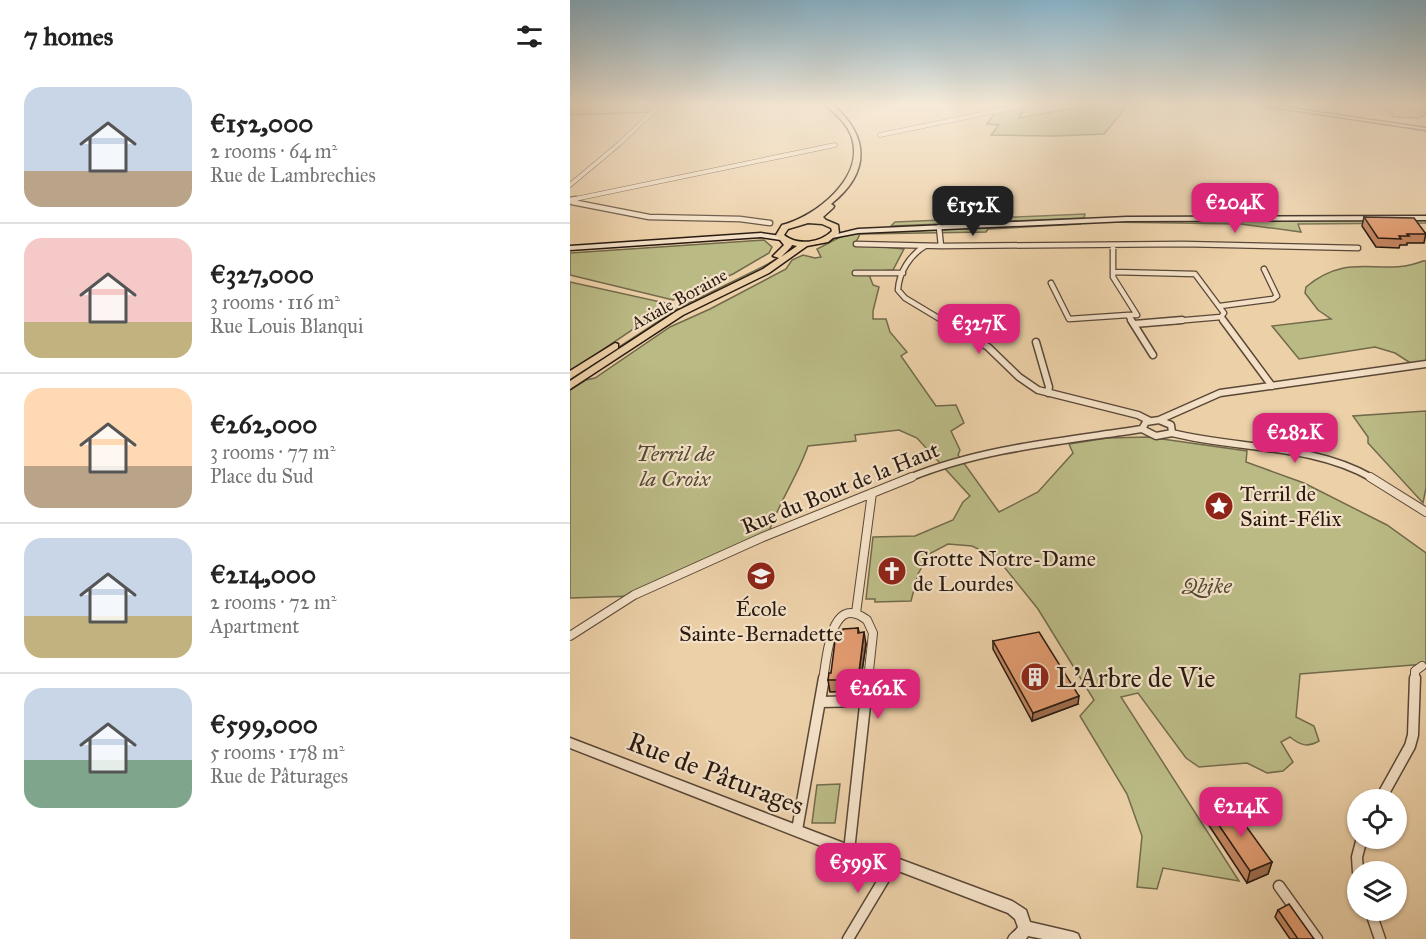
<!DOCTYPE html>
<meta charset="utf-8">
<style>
:root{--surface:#fff;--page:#f6f6f6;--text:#222;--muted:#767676;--line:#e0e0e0;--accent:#db2777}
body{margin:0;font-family:"IM FELL Great Primer",serif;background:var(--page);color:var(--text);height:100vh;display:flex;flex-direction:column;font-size:22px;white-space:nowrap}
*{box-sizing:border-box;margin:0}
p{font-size:20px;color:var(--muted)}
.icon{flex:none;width:33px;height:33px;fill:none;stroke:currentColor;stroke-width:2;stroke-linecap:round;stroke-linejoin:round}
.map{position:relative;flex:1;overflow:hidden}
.side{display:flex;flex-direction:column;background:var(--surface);width:570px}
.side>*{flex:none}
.controls{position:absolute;left:777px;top:789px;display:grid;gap:12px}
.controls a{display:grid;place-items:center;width:60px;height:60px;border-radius:50%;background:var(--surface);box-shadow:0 2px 4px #0004;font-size:30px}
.price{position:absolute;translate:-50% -51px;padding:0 14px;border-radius:12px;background:var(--accent);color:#fff;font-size:20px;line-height:39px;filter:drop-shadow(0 2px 3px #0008)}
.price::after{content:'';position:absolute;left:50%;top:36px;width:18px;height:14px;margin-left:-9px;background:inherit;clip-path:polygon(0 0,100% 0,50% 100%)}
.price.active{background:#222;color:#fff}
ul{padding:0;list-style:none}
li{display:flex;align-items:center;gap:18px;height:150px;padding:0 24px}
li+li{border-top:2px solid var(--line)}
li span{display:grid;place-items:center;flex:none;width:168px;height:120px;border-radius:18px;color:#555}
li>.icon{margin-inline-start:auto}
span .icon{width:72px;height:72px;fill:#fffc;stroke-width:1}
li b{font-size:26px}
h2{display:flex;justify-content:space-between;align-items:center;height:72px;padding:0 24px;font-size:26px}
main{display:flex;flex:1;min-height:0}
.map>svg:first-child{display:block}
.green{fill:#baba85;stroke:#726a4b;stroke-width:1.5}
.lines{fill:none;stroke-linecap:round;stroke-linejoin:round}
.minor-far4-casing{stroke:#5a4837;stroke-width:5}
.minor-far3-casing{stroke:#5a4837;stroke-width:7}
.minor-far2-casing{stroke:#5a4837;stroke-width:9}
.minor-far1-casing{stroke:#5a4837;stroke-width:10}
.minor-casing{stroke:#5a4837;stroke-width:13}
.tertiary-casing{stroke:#5a4837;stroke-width:3}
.secondary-casing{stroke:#291a11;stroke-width:3}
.trunk-casing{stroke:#291a11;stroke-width:3}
.minor-far4{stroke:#f3e0c6;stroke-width:4}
.minor-far3{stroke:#f3e0c6;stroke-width:4.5}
.minor-far2{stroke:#f3e0c6;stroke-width:6}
.minor-far1{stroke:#f3e0c6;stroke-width:8}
.minor{stroke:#f3e0c6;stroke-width:10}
.tertiary{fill:#f3e0c6;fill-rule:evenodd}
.secondary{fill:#f3e0c6;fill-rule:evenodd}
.trunk{fill:#ecd0a8;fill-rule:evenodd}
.wall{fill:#c28560;stroke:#291a11;stroke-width:1.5}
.shaded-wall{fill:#9e6c4e;stroke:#291a11;stroke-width:1.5}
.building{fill:#e29b70;stroke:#291a11;stroke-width:1.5}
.labels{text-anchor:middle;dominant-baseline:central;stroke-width:4.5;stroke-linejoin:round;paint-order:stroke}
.far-street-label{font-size:18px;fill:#291a11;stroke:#f3e0c6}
.park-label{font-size:22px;font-style:italic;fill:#544a34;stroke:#f3e0c6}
.street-label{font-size:22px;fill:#291a11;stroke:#f3e0c6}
.poi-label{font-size:22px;fill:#291a11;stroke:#f3e0c6;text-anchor:start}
.near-poi-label{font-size:27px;fill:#291a11;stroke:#f3e0c6;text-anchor:start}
.near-street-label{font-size:27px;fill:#291a11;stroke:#f3e0c6}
</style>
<main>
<section class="side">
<h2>7 homes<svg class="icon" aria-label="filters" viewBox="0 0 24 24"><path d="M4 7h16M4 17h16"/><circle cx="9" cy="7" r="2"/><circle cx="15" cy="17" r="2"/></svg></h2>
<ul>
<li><span style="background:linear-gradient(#c9d6e8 70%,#b9a48a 0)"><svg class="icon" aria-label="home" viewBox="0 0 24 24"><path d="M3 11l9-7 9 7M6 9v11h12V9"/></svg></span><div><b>€152,000</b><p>2 rooms · 64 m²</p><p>Rue de Lambrechies</p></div></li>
<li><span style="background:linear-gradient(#f6c9c9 70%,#c2b280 0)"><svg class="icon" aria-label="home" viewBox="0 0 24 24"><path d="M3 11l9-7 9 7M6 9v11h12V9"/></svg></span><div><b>€327,000</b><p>3 rooms · 116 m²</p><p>Rue Louis Blanqui</p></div></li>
<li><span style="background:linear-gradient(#ffd9b3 65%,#b9a48a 0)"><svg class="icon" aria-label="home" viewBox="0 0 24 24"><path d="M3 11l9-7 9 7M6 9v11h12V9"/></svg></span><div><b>€262,000</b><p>3 rooms · 77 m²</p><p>Place du Sud</p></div></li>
<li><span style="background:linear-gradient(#c9d6e8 65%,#c2b280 0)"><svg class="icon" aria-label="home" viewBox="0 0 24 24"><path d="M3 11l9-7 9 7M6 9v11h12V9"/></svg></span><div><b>€214,000</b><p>2 rooms · 72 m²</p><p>Apartment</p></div></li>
<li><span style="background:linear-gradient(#c9d6e8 60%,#7fa58c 0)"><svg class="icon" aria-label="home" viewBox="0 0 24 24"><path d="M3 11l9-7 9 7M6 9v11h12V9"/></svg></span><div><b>€599,000</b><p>5 rooms · 178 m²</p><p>Rue de Pâturages</p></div></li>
</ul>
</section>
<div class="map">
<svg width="856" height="939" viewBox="0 0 856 939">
<rect width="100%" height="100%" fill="#ecd0a8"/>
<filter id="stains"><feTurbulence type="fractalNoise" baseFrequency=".00333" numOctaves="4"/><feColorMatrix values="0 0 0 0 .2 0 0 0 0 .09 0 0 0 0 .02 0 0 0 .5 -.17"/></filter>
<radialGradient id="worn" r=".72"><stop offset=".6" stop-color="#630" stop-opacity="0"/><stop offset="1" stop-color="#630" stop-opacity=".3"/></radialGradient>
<!-- green -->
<path class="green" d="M0 105H90L83 112 0 115Z
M521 105H558L534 134 484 136 421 135 429 125 417 124 426 112 456 106 449 118Z
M804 105H856V115L848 118 823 117V114Z
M515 214 514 218 321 226 325 222Z
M659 219H856V223L728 224 731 232 671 224 534 222Z
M511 224 418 229 416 232 290 234 285 244 334 249 323 270 298 272 303 285 309 287 303 311V319H316L320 332 337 352 331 356 366 406 386 405 394 423 381 431 390 450 388 455 429 512 468 492 503 453 499 444 537 438 578 437 677 451 676 462 734 483 817 525 856 553V664L730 674 726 717 744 726 749 741C737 748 730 745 720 737L711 742 723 762 713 771 697 773 677 763 629 767 616 758 568 693 551 697 669 881 593 868 587 889 567 887 572 836 557 794 510 716 524 700 468 609 427 558 402 546 378 544 359 554 348 574 341 601 305 602V599H296L303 537 345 536 383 520 393 502 400 496 347 438 329 430 285 435 286 441 238 446C227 478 206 506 197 538L64 596 0 598V390L16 380 25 378 100 327 140 309 216 269 222 260 233 255 245 258 251 257 247 249 274 235 291 233Z
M194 240 202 247 199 253 163 274 103 300 0 275V253Z
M220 251 191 271 145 293 0 384V379L109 308 198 264Z
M853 261H856V364L845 366 825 353 805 347 729 359 702 326 761 319 748 310 735 293 736 287C779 250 811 278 853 261Z
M0 282 100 304 0 372Z
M856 411V488L853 503 798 443V437L783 416Z
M270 784 265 823H242L247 785Z"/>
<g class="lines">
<!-- minor-far4 casing -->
<g class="minor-far4-casing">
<path id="minor-far4" d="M310 135 455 105
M0 185 49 144 90 105
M0 200 265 145"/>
</g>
<!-- minor-far3 casing -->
<g class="minor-far3-casing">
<path id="minor-far3" d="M0 200 6 199
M2 202 79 217 170 219 200 223
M369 227 371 246
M286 244 371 246 613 244 788 248
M543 245V277L567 315H558L562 322
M355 246C340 255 329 272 328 290L335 298 375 322
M544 272 625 274 654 313 651 317 654 322
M285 273H333
M481 283 499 319 558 315
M650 306 703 299 707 296 694 269
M593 322 651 317"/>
</g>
<!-- minor-far2 casing -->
<g class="minor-far2-casing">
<path id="minor-far2" d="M373 320 418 347 449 377 468 390 568 415 580 421
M561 320 583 355
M653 320 702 386
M564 324 612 320
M466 342 479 387 478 393
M589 420 650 393 856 364
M572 429 576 422 589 420 601 425 602 433
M572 429 586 436 602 433
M602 433C669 450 740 443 802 478
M339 478C412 448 494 441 572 429"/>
</g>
<!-- minor-far1 casing -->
<g class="minor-far1-casing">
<path id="minor-far1" d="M800 477 856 512
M286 613 302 493
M0 636 64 595 193 537 342 477
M253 680C257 659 260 591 297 620L303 633 298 680
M845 680V671L852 666"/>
</g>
<!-- minor casing -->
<g class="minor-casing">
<path id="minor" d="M250 702 297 701
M810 800 840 746 843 735 845 678
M227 830 254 678
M279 851 298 678
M788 872 787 857 792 838
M709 886 747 939
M800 910 810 939
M278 939 323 864"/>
</g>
<!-- tertiary casing -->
<g class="tertiary-casing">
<path id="tertiary" d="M688 105H699L856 128V130Z
M0 738 279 845 305 850 442 901 456 910 460 922 503 932 508 934 510 939H473L458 936 456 939H438C440 933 445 932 448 927L445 919 438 913 305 862 279 857 0 748Z"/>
</g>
<!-- secondary casing -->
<g class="secondary-casing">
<path id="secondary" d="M856 216V220L557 221 288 233 262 238 259 236 288 229 557 217Z
M191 233 211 236 214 238 211 240 191 237 0 250V246Z"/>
</g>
<!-- trunk casing -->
<g class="trunk-casing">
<path id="trunk" d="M256 105H263C300 137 300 173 261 204L264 206 263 208 253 217 256 220 268 225 269 233 258 242 237 246 199 273 113 315 0 389V381L107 311 193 269 209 258 203 256 214 245 206 235 212 225C245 217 295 178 282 138 278 124 266 115 256 105ZM238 223 252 224 261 228 262 231C250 243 228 246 214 235L218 229ZM222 245 227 246 211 257 221 247Z
M45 343 48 344V348L0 379V371Z"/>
</g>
<!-- minor-far4 -->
<use href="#minor-far4" class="minor-far4"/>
<!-- minor-far3 -->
<use href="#minor-far3" class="minor-far3"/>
<!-- minor-far2 -->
<use href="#minor-far2" class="minor-far2"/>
<!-- minor-far1 -->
<use href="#minor-far1" class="minor-far1"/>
<!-- minor -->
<use href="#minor" class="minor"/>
<!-- tertiary -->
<use href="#tertiary" class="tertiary"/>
<!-- secondary -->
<use href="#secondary" class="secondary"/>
<!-- trunk -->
<use href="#trunk" class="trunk"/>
</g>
<!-- wall -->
<path class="wall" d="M794 217 856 233 854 243H837V245H830L829 248 806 247 792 226Z
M288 628 289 632 296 644 289 691 260 692 258 680 261 673 272 632Z
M423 641 508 704 462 721 423 649Z
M640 812 702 862 698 874 677 883 638 824Z
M708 910 744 939H720L705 917Z"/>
<!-- shaded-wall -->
<path class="shaded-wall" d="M294 632 296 644 289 691 288 680Z
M509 696 508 704 462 721 463 713Z
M702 862 698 874 677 883 680 871Z"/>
<!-- building -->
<path class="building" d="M794 217 844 218 856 234H837L839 236H829L831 239 808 238Z
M288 628V633L294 632 288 680H258L259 673H261L266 633 272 632 273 629Z
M469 632 509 696 463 713 423 641Z
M660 804 702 862 680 871 640 812Z
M719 904 744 939H728L708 910Z"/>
<!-- sky -->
<linearGradient id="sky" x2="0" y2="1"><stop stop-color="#88b5cd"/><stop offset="0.44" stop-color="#f6ead8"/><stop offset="1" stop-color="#f6ead8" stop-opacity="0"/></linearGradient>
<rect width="856" height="237" fill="url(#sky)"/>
<!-- icons -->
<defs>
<g id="sight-disc" transform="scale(1.5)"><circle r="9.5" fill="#8f2418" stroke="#f3e0c6"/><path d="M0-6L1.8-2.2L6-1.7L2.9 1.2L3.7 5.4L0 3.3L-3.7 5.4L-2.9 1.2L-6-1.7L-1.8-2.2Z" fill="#fff"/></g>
<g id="church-disc" transform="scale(1.5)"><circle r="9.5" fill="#8f2418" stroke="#f3e0c6"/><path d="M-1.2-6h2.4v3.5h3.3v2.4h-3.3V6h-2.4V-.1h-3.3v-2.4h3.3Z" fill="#fff"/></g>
<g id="school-disc" transform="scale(1.5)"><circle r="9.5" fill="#8f2418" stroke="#f3e0c6"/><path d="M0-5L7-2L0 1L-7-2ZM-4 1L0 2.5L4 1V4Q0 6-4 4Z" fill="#fff"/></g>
<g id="building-disc" transform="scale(1.5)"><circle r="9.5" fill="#8f2418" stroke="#f3e0c6"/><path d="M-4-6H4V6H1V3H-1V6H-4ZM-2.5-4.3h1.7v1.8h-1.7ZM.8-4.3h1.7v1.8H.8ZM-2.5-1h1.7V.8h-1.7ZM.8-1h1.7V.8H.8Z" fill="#fff"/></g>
</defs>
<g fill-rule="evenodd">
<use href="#sight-disc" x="649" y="506"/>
<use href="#church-disc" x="322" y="571"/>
<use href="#school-disc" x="191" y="576"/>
<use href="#building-disc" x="465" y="677"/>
</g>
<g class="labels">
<!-- far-street labels -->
<g class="far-street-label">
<text transform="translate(109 299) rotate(-29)">Axiale Boraine</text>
</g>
<!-- park labels -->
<g class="park-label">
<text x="105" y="453">Terril de<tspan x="105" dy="25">la Croix</tspan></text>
<text x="637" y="585">Qbike</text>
</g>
<!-- street labels -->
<g class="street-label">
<text transform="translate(270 488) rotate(-22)">Rue du Bout de la Haut</text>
</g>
<!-- poi labels -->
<g class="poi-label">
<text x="670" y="493">Terril de<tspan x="670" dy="25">Saint-Félix</tspan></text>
<text x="343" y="558">Grotte Notre-Dame<tspan x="343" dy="25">de Lourdes</tspan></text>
<text x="191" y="608" text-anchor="middle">École<tspan x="191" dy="25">Sainte-Bernadette</tspan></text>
</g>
<!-- near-poi labels -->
<g class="near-poi-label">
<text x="486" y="677">L'Arbre de Vie</text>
</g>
<!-- near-street labels -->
<g class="near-street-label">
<text transform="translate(146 773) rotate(21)">Rue de Pâturages</text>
</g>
</g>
<rect width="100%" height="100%" filter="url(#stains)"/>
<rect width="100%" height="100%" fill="url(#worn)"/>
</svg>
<div class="controls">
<a><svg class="icon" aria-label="locate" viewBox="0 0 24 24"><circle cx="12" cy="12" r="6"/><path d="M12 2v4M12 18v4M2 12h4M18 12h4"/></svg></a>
<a><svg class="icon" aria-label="layers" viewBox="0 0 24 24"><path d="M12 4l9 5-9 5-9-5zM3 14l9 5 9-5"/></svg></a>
</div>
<b class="price" style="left:665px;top:234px">€204K</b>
<b class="price active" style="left:403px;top:237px">€152K</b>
<b class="price" style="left:409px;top:355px">€327K</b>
<b class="price" style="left:725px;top:464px">€282K</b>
<b class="price" style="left:308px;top:720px">€262K</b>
<b class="price" style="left:671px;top:838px">€214K</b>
<b class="price" style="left:288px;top:894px">€599K</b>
</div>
</main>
